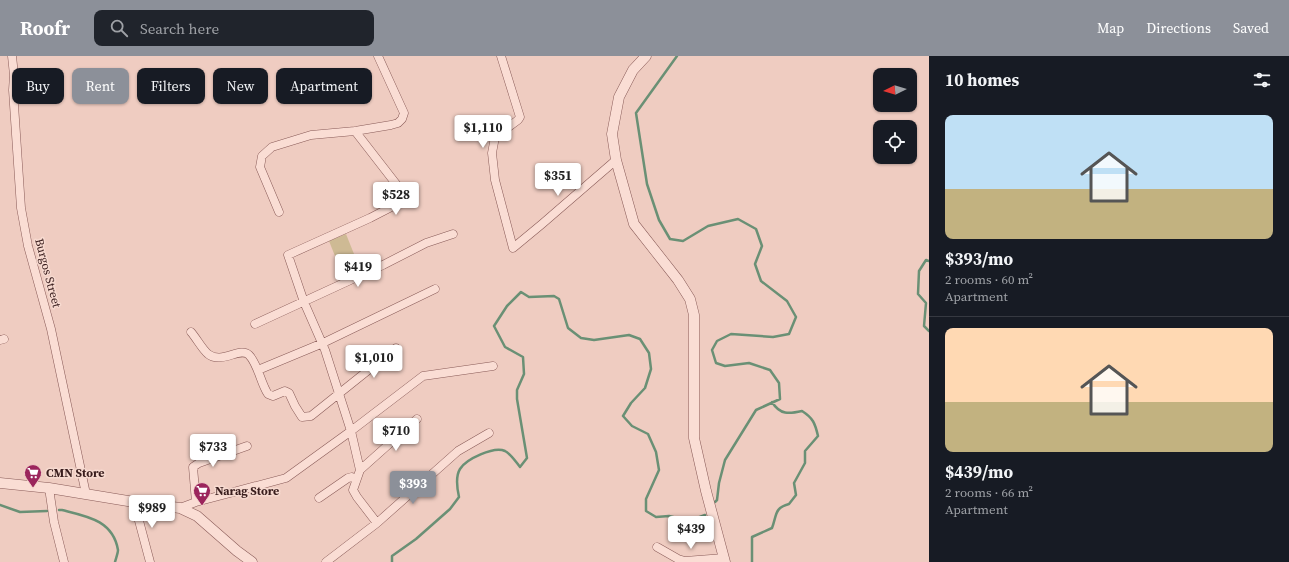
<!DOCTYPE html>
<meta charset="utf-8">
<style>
:root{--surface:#171b24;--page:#20242c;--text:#f1f3f6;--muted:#9ea1a6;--line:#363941;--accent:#8c9099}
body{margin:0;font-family:"Source Serif 4",serif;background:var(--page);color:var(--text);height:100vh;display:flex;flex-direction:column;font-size:15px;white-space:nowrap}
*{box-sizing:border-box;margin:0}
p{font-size:13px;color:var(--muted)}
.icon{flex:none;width:22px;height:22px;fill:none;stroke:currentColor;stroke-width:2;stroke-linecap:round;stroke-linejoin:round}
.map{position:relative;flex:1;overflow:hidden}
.panel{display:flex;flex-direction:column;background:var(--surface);width:360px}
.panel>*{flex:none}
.top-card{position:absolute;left:12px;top:12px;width:380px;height:36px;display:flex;gap:8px}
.needle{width:26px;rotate:265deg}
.fabs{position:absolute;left:873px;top:12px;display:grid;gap:8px}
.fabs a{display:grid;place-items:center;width:44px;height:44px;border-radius:8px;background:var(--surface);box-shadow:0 1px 3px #0004;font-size:20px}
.price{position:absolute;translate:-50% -34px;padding:0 9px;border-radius:4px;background:#fff;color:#222;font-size:13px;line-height:26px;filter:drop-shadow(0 1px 2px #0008)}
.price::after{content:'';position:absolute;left:50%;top:24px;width:12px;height:9px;margin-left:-6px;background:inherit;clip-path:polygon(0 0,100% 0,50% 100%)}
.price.current{background:var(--accent);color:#fff}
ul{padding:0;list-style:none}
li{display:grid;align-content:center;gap:8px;height:212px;padding:0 16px}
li+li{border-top:1px solid var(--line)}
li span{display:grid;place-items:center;height:124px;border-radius:8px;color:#555}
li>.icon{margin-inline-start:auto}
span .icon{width:72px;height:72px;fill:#fffc;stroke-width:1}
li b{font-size:17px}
h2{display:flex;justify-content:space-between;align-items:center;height:48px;padding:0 16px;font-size:17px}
.chip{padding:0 14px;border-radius:8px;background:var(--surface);box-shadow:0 1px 3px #0004;font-size:14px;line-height:36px}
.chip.current{background:var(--accent);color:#fff}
header{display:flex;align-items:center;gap:24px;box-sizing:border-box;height:56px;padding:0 20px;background:var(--accent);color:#fff}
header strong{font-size:19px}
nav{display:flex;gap:22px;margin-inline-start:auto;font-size:14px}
.search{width:280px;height:36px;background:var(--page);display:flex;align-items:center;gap:10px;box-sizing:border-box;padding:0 14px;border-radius:8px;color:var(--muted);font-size:15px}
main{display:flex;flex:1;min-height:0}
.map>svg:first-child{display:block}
.green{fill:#ceba94}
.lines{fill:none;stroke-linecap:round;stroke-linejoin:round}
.stream{stroke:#6a9075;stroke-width:2.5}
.minor-casing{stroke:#895b58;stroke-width:9}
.tertiary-casing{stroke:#895b58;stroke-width:11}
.minor{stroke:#faddd4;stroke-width:8}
.tertiary{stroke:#faddd4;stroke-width:10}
.labels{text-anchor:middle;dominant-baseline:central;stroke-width:3;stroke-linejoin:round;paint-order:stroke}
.street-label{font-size:12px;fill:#391d1d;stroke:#f7dad0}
.poi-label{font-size:12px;font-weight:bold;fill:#391d1d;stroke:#f7dad0;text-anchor:start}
</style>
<header>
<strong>Roofr</strong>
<div class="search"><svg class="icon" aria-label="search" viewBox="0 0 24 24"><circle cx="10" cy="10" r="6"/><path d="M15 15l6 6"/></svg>Search here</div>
<nav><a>Map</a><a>Directions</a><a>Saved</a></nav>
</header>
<main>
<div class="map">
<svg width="929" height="506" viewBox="0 0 929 506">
<rect width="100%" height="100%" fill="#efccc1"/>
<!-- green -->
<path class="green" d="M346 178 356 203 339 210 329 185Z"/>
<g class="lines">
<!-- stream -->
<path class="stream" d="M677 0 636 57 647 128 659 164 670 183 683 185 708 170 738 163 756 173 762 190 755 208 761 225 787 245 796 261 789 278 773 281 731 278 717 285 712 294 716 307 725 310 749 307 770 314 779 327 780 343 756 354 725 404 719 427 717 444 715 446
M929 205 926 204 919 215 918 238 926 247 924 270 929 275
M0 449 20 456 47 455
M59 454H62C86 460 113 464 118 494 118 497 116 502 115 506
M392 506V500L416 483 450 453 459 441C457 432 455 421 460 413 466 403 494 390 505 395 511 398 516 406 520 411L527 402 517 343V334L524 318 523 301 505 291 494 270 507 250 521 236 529 241 554 240 559 243 568 272 581 282 594 284 629 279 640 283 649 297 651 313 645 332 631 347 623 360 632 370 648 378 656 396 659 414 646 443V455L656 461 669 460 689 465 705 459
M752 506V481L772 472C777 459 774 452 789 448L796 439 794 427 805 407V395L818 380C815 367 813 362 802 355 789 358 780 359 772 346"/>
<!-- minor casing -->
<g class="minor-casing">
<path id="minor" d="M12 0 14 19 13 34 21 152 28 190 51 273 86 438
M501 0 520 61 518 64 495 81 492 97 495 124 513 192 542 168 616 104
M355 75 400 133 402 140 401 146 370 162 288 199 304 246 325 294 351 375 360 414 353 434 357 441 377 467
M279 156 260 111 262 100 272 91 311 79 355 75 391 69 398 67 402 63 404 57 378 0
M255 268 383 209 426 187 453 178
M191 276C197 283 202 293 208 298 222 309 240 290 249 299 258 308 261 328 268 338L273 340 285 335 289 337 295 350 302 361 311 360 396 292
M0 284 4 283
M258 314 323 287 435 233
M360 414 417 363
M49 432 54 466 64 506
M319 442 348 422 352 421 356 423
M134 446 150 506
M196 446 193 411 199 407 247 390
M180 452 196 446 286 422 351 375 423 320 493 310
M657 491 678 503 685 505 724 502
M326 506 377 467 458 395 489 377"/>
</g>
<!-- tertiary casing -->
<g class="tertiary-casing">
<path id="tertiary" d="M646 0 633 14 619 41 612 78 616 104 634 168 678 224 690 243 694 259V382L706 435 725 506
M0 427 49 432 134 446 180 452 197 460 237 495 252 506"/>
</g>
<!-- minor -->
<use href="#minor" class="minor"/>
<!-- tertiary -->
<use href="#tertiary" class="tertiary"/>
</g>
<!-- icons -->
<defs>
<g id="supermarket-pin" transform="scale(0.9)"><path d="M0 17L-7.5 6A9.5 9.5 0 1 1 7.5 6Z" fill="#9b255c" stroke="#f7dad0"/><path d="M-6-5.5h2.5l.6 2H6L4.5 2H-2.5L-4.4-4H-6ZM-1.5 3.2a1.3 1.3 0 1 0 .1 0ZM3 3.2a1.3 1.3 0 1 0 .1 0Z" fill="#fff"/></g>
</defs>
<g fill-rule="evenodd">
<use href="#supermarket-pin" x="33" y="417"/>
<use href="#supermarket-pin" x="202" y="435"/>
</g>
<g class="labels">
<!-- street labels -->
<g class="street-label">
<text transform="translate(48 217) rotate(75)">Burgos Street</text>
</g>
<!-- poi labels -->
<g class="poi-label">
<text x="46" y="417">CMN Store</text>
<text x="215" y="435">Narag Store</text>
</g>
</g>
</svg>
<div class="fabs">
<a><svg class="needle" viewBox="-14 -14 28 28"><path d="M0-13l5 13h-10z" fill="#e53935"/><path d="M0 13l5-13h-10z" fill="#9ea1a6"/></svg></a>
<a><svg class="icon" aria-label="locate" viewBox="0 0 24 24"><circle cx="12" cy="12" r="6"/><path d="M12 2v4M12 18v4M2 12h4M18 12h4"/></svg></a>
</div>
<b class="price" style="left:483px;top:93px">$1,110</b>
<b class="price" style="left:558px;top:141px">$351</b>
<b class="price" style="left:396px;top:160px">$528</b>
<b class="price" style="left:358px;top:232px">$419</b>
<b class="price" style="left:374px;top:323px">$1,010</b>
<b class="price" style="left:396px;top:396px">$710</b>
<b class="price" style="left:213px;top:412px">$733</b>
<b class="price current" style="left:413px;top:449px">$393</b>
<b class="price" style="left:152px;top:473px">$989</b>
<b class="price" style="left:691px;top:494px">$439</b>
<div class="top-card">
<a class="chip">Buy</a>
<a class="chip current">Rent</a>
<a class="chip">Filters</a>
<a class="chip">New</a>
<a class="chip">Apartment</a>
</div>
</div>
<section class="panel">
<h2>10 homes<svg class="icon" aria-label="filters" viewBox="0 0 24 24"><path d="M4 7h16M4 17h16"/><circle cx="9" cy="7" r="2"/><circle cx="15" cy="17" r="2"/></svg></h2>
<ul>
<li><span style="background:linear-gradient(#bfe0f5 60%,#c2b280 0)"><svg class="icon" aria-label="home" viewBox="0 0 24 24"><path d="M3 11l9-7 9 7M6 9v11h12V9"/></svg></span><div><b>$393/mo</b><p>2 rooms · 60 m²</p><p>Apartment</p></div></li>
<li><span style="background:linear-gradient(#ffd9b3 60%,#c2b280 0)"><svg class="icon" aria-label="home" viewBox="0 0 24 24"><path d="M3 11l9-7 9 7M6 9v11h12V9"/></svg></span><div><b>$439/mo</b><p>2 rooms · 66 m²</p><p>Apartment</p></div></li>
</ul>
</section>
</main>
